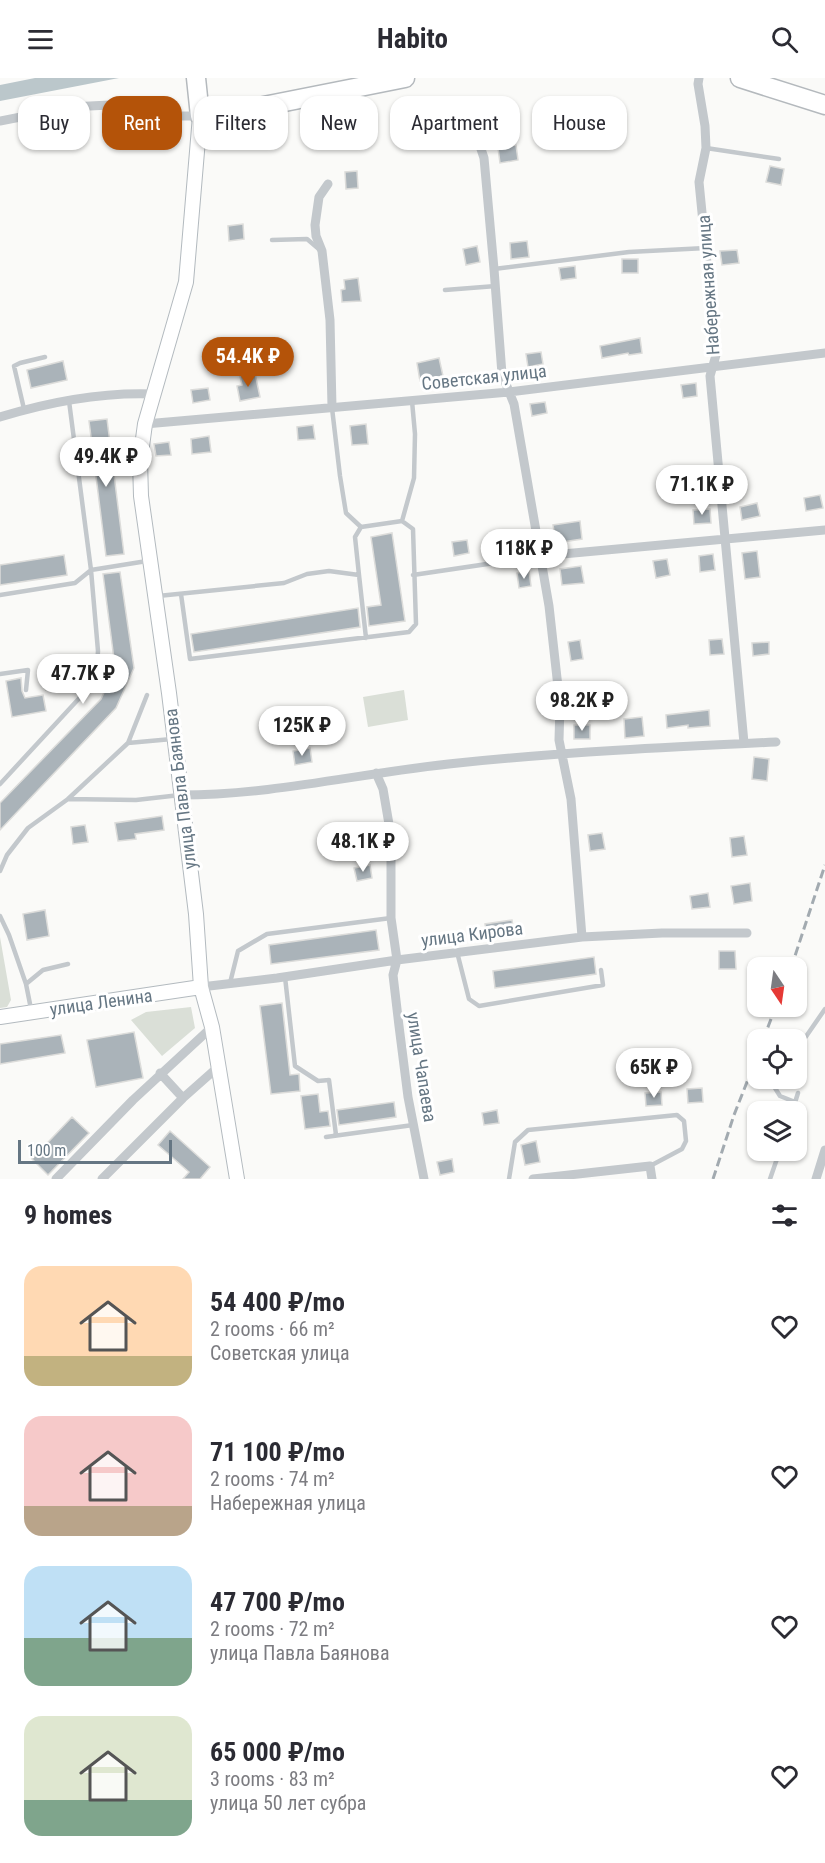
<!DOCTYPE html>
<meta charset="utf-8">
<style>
:root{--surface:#fff;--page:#f2f2f3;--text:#2b2b33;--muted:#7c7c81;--accent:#b45309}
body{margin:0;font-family:"Roboto Condensed",sans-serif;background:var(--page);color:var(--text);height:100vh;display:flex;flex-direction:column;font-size:22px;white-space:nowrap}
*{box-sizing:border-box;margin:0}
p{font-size:20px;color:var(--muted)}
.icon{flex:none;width:33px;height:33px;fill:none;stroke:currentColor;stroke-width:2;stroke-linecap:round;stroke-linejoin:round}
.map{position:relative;height:1101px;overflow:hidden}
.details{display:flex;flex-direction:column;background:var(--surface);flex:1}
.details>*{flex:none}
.guide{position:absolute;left:18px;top:18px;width:789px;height:54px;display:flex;gap:12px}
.needle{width:39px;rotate:167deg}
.controls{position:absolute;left:747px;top:879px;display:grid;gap:12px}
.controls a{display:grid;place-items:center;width:60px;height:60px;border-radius:12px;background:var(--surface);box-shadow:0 2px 4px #0004;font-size:30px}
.scale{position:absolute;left:18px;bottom:15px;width:154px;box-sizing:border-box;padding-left:6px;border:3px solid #657683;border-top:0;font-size:16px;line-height:21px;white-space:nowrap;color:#657683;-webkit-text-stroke:4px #fff;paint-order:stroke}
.price{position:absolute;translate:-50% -51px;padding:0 14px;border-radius:21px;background:#fff;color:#222;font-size:20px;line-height:39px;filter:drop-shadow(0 2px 3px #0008)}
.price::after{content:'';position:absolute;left:50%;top:36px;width:18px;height:14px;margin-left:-9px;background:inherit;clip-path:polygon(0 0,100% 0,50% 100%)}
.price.current{background:var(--accent);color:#fff}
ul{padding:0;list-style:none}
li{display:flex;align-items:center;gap:18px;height:150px;padding:0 24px}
li span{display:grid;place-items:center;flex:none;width:168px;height:120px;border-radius:18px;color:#555}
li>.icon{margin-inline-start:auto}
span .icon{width:72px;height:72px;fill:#fffc;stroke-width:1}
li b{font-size:26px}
h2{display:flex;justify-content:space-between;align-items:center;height:72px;padding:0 24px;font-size:26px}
.tag{padding:0 21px;border-radius:18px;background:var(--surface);box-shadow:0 2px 4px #0004;font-size:21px;line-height:54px}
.tag.current{background:var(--accent);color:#fff}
header{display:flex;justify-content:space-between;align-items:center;height:78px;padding:0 24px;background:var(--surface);font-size:27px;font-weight:700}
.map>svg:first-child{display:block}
.green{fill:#dadfd7}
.water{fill:#bbc7cb}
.building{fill:#aab3b9;stroke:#dcdcda;stroke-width:1.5}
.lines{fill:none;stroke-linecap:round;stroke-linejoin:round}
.secondary-casing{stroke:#b3babf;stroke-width:16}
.highway-casing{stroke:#b4b9bd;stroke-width:21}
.lane{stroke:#c3c8cc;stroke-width:4.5}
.street{stroke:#c3c8cc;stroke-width:9}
.secondary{stroke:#fff;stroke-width:14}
.highway{stroke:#fff;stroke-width:18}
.rail{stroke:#a2aab0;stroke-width:3;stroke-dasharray:9 4.5;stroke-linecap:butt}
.labels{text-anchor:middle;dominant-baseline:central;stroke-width:6;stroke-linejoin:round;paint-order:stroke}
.street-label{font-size:18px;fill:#657683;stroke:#fff}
</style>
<header><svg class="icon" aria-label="menu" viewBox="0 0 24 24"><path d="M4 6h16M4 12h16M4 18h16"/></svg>Habito<svg class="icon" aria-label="search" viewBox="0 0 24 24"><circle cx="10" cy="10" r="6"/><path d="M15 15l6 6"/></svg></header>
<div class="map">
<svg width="825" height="1101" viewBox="0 0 825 1101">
<rect width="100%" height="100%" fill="#fafaf8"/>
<!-- green -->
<path class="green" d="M44 582 65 593 63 605 45 613Z
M404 612 408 642 368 649 363 619Z
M0 859 11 922 7 929 0 930Z
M191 929 195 950 162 978 131 942 146 934Z"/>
<!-- water -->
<path class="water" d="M35 0H119L0 23V7Z"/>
<!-- building -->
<path class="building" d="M516 67 518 82 500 85 498 70Z
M770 88 784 91 781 107 766 104Z
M357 93 358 110 346 111 345 94Z
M243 146 244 161 229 163 228 148Z
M527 163 529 179 511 181 510 165Z
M477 168 480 184 466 187 463 171Z
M737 172 739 185 722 187 720 173Z
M622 181H638V195H622Z
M575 188 576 200 561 202 559 190Z
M358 200 361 223 342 224 341 212 345 211 344 202Z
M640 260 642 275 629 277 628 275 602 280 600 268Z
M541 274 543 286 528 289 526 276Z
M439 280 443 298 420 303 417 285Z
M63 283 67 302 31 310 27 292Z
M255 295 260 319 240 323 237 308 242 307 240 298Z
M696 305 697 318 683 320 681 307Z
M208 310 210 322 193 325 191 312Z
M545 324 547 335 532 338 530 326Z
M107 341 124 476 106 478 89 343Z
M366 346 368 366 352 367 350 348Z
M313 347 315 361 298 362 297 349Z
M209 358 211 374 192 376 191 361Z
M169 364 171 377 156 378 154 366Z
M820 417 823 430 806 433 804 420Z
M757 425 760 438 742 442 740 429Z
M710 431 711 445 694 446 693 432Z
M580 443 582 461 556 465 553 447Z
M392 455 405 543 369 548 367 529 381 527 371 459Z
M467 462 469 475 454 478 452 464Z
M757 473 760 499 745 501 742 475Z
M713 476 715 492 700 494 699 478Z
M64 477 67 497 0 507V487Z
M667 481 670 497 656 500 653 483Z
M581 488 584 505 562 507 560 491Z
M529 493 531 508 519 510 517 495Z
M120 494 134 590 116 630 0 752V725L101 621 106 610 110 607 109 603 115 589 103 496Z
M358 530 360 549 194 574 191 556Z
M722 561 724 576 710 577 709 562Z
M580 562 583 581 571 583 568 564Z
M769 564V576L753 578 752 565Z
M21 600 22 613 25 620 43 617 46 633 12 639 6 603Z
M709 632 710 648 688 650V647L667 650 666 637Z
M642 639 644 658 625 660 624 641Z
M574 647H590V661H574Z
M310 670 312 684 295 687 293 673Z
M754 679 769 681 767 703 752 701Z
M162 738 164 752 135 756 136 761 118 763 115 745Z
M85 747 88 764 73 766 71 749Z
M602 755 605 771 590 773 588 757Z
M744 758 747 777 732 779 730 760Z
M370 787 372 800 357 803 354 790Z
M750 805 752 823 734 826 731 808Z
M708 815 710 829 692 831 690 818Z
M45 832 49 858 27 862 23 836Z
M512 842 514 857 487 861 485 846Z
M376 852 379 872 271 886 269 867Z
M719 873H735L736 891H719Z
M594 879 596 896 495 910 493 893Z
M282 925 290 997 299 996 300 1013 271 1016 260 928Z
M134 954 143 1000 96 1009 87 962Z
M61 957 65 975 0 986V966Z
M702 1010 703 1024 688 1025 687 1011Z
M661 1014 662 1027 646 1028 645 1015Z
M318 1016 320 1034 328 1033 330 1048 305 1051 301 1018Z
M394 1024 396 1039 339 1047 337 1032Z
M497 1032 499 1045 484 1047 482 1035Z
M72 1039 89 1055 48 1097 32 1081Z
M170 1053 210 1089 200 1101H183L189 1094 158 1067Z
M536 1063 540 1084 525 1087 521 1067Z
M452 1081 454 1094 440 1097 437 1084Z"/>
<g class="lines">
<!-- secondary casing -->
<g class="secondary-casing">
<path id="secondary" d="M200 38 186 204 145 346 140 383 141 418 169 615 196 836 201 909 212 949 237 1101
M0 939 201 909"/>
</g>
<!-- highway casing -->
<g class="highway-casing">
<path id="highway" d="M196 0 200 38 244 32 405 0
M740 0 825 27"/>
</g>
<!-- lane -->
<path class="lane" d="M706 70 779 81
M272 162 307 161 320 172
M494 191 629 174 706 170
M445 212 496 208
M332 330 340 398 346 435 361 449
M24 331 14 288 20 285 45 279
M402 443 414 400 415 356 412 323
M359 497 355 459 361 449
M413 497 541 478
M181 516 190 581 409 554 416 546 413 451 402 443 361 449
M0 517 75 505 91 492 147 483
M158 518 284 505 307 496 329 493 359 497 366 560
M0 596 28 592 26 612
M96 601 106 606
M128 665 147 617
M0 706 85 614 96 601 98 573 91 492 69 323
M68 721 128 665 172 661
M0 793 7 777 28 750 68 721 136 722 180 717
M0 838 9 857 26 906
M457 874 469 921 479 928 603 907 601 892
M285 899 295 988 318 1003 329 1002 336 1057
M230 905 238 873 267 856 391 840
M31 931 26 906 43 892 68 886
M796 973 825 931
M779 1000 775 1010 780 1018 795 1024
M792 1034 798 1015
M326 1059 413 1047
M509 1101 515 1064 528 1052 677 1037 684 1043 686 1063 682 1071 650 1088
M770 1101 780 1072"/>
<!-- street -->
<path class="street" d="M699 0 698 6 705 48 706 70 699 104 716 277 710 298 744 665
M0 43 71 29 109 27 160 38H200
M474 50 484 80 494 191 502 296 514 326 549 528 560 627 559 662 571 721 582 859
M328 106 319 119 315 147 316 158 322 173 330 242 332 329
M0 339C49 324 103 314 154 316
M145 346 509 314 825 275
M541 478 825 452
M376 695 383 711 391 758V840L397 882 393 897 399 948 408 1019 424 1101
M181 717C274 717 366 694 458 685 564 674 670 669 776 664
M201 909 277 900 397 882 582 859 662 855H747
M160 995 183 1020
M56 1101 133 1022 212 949
M102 1101 183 1020 218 989
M533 1101 650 1088 652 1101
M816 1101 825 1072"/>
<!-- secondary -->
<use href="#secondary" class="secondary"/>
<!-- highway -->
<use href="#highway" class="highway"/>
<!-- rail -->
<path class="rail" d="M791 890 825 787
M763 962 776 928
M713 1101 734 1037 758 976"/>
</g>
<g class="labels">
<!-- street labels -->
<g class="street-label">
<text transform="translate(708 207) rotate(-94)">Набережная улица</text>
<text transform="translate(484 299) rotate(-6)">Советская улица</text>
<text transform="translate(180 711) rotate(-97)">улица Павла Баянова</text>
<text transform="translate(472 856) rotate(-7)">улица Кирова</text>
<text transform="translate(101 924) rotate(-8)">улица Ленина</text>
<text transform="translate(422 989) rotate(81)">улица Чапаева</text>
</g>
</g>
</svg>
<div class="controls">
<a><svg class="needle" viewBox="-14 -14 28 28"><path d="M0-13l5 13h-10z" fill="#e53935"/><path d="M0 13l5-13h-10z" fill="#7c7c81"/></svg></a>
<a><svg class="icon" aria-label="locate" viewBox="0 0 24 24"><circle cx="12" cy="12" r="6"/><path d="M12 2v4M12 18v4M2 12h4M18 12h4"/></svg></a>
<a><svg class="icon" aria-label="layers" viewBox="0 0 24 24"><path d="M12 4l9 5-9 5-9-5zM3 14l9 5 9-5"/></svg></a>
</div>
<div class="scale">100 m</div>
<b class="price current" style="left:248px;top:310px">54.4K ₽</b>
<b class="price" style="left:106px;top:410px">49.4K ₽</b>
<b class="price" style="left:702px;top:438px">71.1K ₽</b>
<b class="price" style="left:524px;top:502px">118K ₽</b>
<b class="price" style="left:83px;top:627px">47.7K ₽</b>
<b class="price" style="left:582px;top:654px">98.2K ₽</b>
<b class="price" style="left:302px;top:679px">125K ₽</b>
<b class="price" style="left:363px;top:795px">48.1K ₽</b>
<b class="price" style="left:654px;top:1021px">65K ₽</b>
<div class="guide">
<a class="tag">Buy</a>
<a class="tag current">Rent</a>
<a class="tag">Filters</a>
<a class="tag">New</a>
<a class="tag">Apartment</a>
<a class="tag">House</a>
</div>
</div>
<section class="details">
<h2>9 homes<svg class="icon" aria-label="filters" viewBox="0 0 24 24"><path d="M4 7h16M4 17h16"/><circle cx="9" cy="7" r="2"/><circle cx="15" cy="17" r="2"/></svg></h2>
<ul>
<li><span style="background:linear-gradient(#ffd9b3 75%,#c2b280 0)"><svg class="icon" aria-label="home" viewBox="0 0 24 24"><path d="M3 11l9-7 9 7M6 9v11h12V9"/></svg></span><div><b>54 400 ₽/mo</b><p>2 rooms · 66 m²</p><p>Советская улица</p></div><svg class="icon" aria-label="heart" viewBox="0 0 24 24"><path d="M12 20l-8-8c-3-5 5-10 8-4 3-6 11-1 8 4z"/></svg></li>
<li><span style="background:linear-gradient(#f6c9c9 75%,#b9a48a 0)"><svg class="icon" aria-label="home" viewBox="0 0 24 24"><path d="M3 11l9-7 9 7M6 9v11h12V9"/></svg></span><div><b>71 100 ₽/mo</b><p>2 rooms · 74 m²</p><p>Набережная улица</p></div><svg class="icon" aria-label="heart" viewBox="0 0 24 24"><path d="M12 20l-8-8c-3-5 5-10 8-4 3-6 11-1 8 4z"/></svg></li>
<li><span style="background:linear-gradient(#bfe0f5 60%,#7fa58c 0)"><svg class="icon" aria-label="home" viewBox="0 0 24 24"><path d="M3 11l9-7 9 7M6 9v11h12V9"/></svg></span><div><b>47 700 ₽/mo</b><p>2 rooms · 72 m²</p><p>улица Павла Баянова</p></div><svg class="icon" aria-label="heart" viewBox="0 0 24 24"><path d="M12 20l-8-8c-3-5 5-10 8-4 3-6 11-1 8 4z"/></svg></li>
<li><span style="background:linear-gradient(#dfe7d0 70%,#7fa58c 0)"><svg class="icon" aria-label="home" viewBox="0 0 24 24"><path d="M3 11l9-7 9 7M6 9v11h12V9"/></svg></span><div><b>65 000 ₽/mo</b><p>3 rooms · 83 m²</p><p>улица 50 лет субра</p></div><svg class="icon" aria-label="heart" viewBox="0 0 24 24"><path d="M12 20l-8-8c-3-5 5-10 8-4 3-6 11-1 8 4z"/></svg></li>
</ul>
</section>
